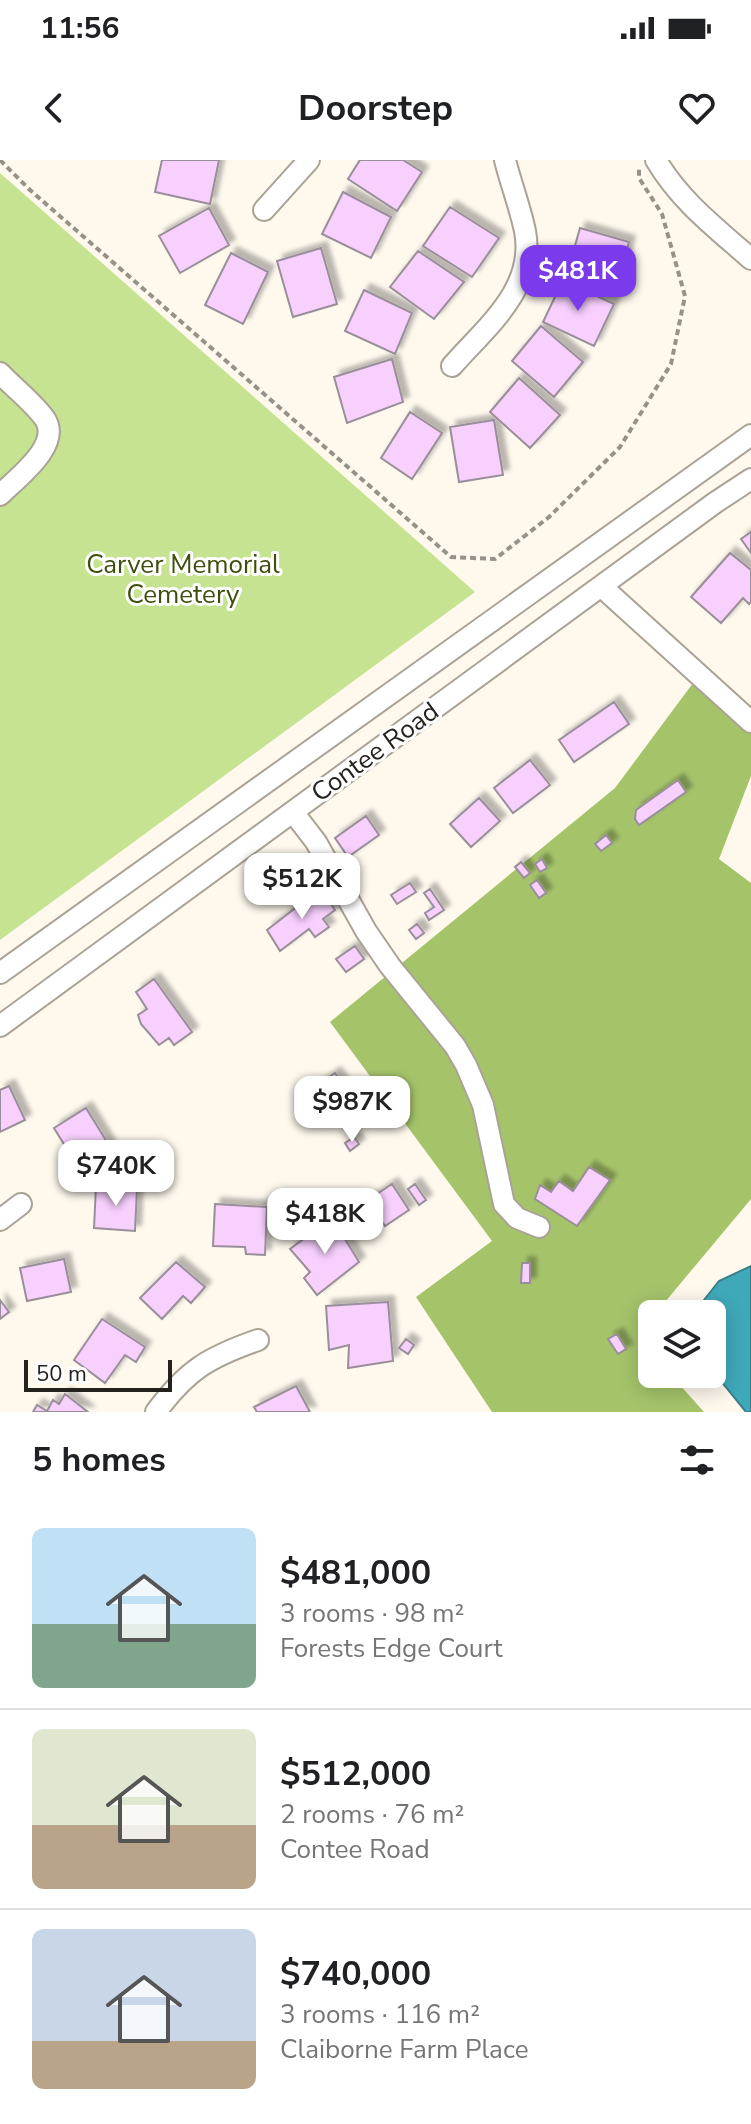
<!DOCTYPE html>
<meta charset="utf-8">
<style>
:root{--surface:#fff;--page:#f2f2f2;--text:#202124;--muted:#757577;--line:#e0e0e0;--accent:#7c3aed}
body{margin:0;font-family:"Nunito Sans",sans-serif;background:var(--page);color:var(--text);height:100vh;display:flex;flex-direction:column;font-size:30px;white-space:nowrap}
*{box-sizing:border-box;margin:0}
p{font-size:26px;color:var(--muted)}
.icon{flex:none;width:44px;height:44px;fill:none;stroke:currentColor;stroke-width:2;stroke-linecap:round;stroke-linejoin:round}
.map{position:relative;height:1252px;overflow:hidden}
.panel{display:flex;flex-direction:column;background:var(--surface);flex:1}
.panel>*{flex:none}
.fabs{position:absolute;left:638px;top:1140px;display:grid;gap:16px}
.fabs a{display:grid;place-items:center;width:88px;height:88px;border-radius:12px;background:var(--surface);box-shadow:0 4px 20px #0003;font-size:40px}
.scale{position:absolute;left:24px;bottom:20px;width:148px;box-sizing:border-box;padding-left:8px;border:4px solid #25221d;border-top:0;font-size:22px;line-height:28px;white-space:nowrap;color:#25221d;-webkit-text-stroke:6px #fff;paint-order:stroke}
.price{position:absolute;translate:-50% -68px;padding:0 18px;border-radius:16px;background:#fff;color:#222;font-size:26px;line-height:52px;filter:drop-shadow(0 2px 4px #0008)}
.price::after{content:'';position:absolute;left:50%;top:48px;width:24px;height:18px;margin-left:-12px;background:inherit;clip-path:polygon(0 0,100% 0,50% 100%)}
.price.active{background:var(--accent);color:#fff}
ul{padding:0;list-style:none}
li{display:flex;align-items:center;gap:24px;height:200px;padding:0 32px}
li+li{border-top:2px solid var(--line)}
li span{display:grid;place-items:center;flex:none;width:224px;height:160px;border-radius:12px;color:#555}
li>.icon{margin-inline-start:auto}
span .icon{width:96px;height:96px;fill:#fffc;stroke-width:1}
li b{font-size:34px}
h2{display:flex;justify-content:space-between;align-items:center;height:96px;padding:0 32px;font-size:34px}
.status{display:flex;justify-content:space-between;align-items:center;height:56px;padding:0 40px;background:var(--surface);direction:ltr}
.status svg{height:22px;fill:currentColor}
header{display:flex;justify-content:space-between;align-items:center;height:104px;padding:0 32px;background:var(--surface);font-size:36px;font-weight:700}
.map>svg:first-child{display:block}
.green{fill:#c5e391}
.forest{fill:#a5c46a}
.water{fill:#3fa9ba;stroke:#37808b;stroke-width:2}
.building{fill:#f7d0fd;stroke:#998e9a;stroke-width:2;filter:url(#shadow)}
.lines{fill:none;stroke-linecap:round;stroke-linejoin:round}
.minor-casing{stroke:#aaa395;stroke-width:24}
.path{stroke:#96928a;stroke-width:4;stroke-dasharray:6 4;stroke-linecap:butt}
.minor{stroke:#fff;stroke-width:20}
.labels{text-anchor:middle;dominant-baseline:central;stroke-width:6;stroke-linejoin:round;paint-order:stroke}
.park-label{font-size:26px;fill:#3c4f0c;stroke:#fff}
.street-label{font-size:26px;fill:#25221d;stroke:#fff}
</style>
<div class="status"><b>11:56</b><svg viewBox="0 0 49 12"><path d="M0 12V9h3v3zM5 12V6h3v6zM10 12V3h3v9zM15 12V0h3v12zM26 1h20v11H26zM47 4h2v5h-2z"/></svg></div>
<header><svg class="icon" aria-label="back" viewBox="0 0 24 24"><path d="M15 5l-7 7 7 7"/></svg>Doorstep<svg class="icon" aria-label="heart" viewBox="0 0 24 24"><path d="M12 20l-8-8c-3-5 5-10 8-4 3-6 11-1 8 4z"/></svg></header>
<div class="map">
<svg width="751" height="1252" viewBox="0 0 751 1252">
<defs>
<filter id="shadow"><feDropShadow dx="6" dy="-6" stdDeviation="2" flood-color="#0004"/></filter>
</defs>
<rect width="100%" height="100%" fill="#fef8ed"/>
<!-- green -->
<path class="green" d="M0 13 475 432 0 780Z"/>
<!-- forest -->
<path class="forest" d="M699 515 751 562V616L719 699 751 723V1039L665 1142 661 1154H652L650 1191 652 1214H670L704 1252H492L416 1137 492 1081 330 862 615 628Z"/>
<!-- water -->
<path class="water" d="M751 1106V1252H746L712 1210V1154H693L719 1121Z"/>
<!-- building -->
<path class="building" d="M162 0H219L210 44 155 32Z
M360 0H403L422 12 397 51 348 19Z
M343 32 391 57 371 98 322 74Z
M450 47 499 78 472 117 423 86Z
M209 48 229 85 180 113 159 76Z
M580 68 629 82 616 128 567 114Z
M321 88 337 144 293 157 277 101Z
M418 91 464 122 434 159 390 127Z
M231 93 268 112 243 164 205 145Z
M563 120 614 144 594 186 543 162Z
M364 130 412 153 395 194 345 171Z
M541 166 583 202 554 237 512 201Z
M392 199 403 242 347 263 334 217Z
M519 218 560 255 530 288 490 252Z
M410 252 442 273 412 319 381 298Z
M494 260 503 315 459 322 450 267Z
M751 372V393L741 379Z
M730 393 751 410V442L749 444 743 438 721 463 691 437Z
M614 542 629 564 574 602 559 580Z
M530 600 550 625 513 653 494 628Z
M678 620 686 632 639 665 635 659 636 650Z
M479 638 500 661 471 687 450 664Z
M366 656 379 675 348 697 335 678Z
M606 675 612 683 601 691 595 684Z
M542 699 547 708 540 712 535 704Z
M521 702 530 713 524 718 515 707Z
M537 720 546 733 539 738 530 725Z
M410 723 416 732 397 744 391 735Z
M320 729 335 750 323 759 329 767 315 777 309 769 280 791 267 770Z
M430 729 444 750 429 760 425 753 434 747 424 733Z
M417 764 424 773 416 779 409 770Z
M355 786 364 799 346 812 336 799Z
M154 819 192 872 174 885 169 878 159 885 141 864 138 855 147 849 136 832Z
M335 913 351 936 314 963 297 940Z
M9 926 25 960 0 972V930Z
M86 948 110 987 78 1007 54 968Z
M354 977 359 984 350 991 345 983Z
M589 1007 610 1020 577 1066 535 1039 540 1025 551 1032 559 1021 573 1031Z
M392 1024 409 1050 385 1066 368 1040Z
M415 1024 426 1040 419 1045 408 1029Z
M96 1026 137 1028 135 1071 94 1068Z
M215 1044 267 1047 265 1095 246 1094 245 1087 213 1086Z
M332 1058 359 1102 317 1135 304 1118 310 1112 290 1089Z
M64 1099 71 1132 27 1141 20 1108Z
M176 1102 205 1127 191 1143 183 1136 162 1159 140 1138Z
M522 1103H530V1123H521Z
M0 1140 9 1152 0 1159Z
M388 1142 393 1201 348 1208 349 1185 329 1190 326 1146Z
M102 1159 145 1187 136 1202 125 1195 105 1223 74 1200Z
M617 1174 626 1189 618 1194 608 1179Z
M406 1179 414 1185 408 1194 399 1188Z
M296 1226 310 1252H257L254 1247Z
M65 1234 88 1252H33L37 1245 47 1251 53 1240 59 1244Z"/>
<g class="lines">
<!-- minor casing -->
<g class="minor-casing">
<path id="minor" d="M656 0C680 41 716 68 751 99
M264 50 309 0
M452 206C486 167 536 129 525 71 520 47 511 24 505 0
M0 213C14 228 33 242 45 259 62 285 17 318 0 335
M602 427 751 562
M293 652 316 682 366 771 390 806 455 886 466 905 483 945 504 1044 517 1058 539 1067
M0 813 751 275
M0 866 716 342 751 319
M0 1060 21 1044
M156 1252C187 1210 209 1197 258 1180"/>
</g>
<!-- path -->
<path class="path" d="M0 0 30 30 451 397 495 399 549 357 620 287 671 204 685 136 662 54 639 18V8"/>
<!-- minor -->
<use href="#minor" class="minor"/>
</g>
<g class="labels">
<!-- park labels -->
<g class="park-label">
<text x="183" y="404">Carver Memorial<tspan x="183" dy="30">Cemetery</tspan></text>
</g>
<!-- street labels -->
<g class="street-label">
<text transform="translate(375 592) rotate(-36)">Contee Road</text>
</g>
</g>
</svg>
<div class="fabs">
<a><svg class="icon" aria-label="layers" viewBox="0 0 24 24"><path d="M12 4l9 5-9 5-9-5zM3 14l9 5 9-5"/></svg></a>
</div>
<div class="scale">50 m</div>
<b class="price active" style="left:578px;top:153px">$481K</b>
<b class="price" style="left:302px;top:761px">$512K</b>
<b class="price" style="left:352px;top:984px">$987K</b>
<b class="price" style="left:116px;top:1048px">$740K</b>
<b class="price" style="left:325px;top:1096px">$418K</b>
</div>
<section class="panel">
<h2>5 homes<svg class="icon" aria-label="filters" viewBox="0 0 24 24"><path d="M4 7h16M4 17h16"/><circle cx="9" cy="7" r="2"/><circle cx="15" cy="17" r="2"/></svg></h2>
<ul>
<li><span style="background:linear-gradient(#bfe0f5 60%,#7fa58c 0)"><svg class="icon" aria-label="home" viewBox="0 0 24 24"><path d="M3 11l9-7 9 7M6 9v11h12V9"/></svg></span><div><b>$481,000</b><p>3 rooms · 98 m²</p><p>Forests Edge Court</p></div></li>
<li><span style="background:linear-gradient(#dfe7d0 60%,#b9a48a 0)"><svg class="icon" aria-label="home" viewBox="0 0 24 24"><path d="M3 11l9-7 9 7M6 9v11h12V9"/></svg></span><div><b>$512,000</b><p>2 rooms · 76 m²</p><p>Contee Road</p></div></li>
<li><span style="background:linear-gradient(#c9d6e8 70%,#b9a48a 0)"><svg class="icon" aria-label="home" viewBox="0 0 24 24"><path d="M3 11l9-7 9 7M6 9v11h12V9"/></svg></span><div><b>$740,000</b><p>3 rooms · 116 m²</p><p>Claiborne Farm Place</p></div></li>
</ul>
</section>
